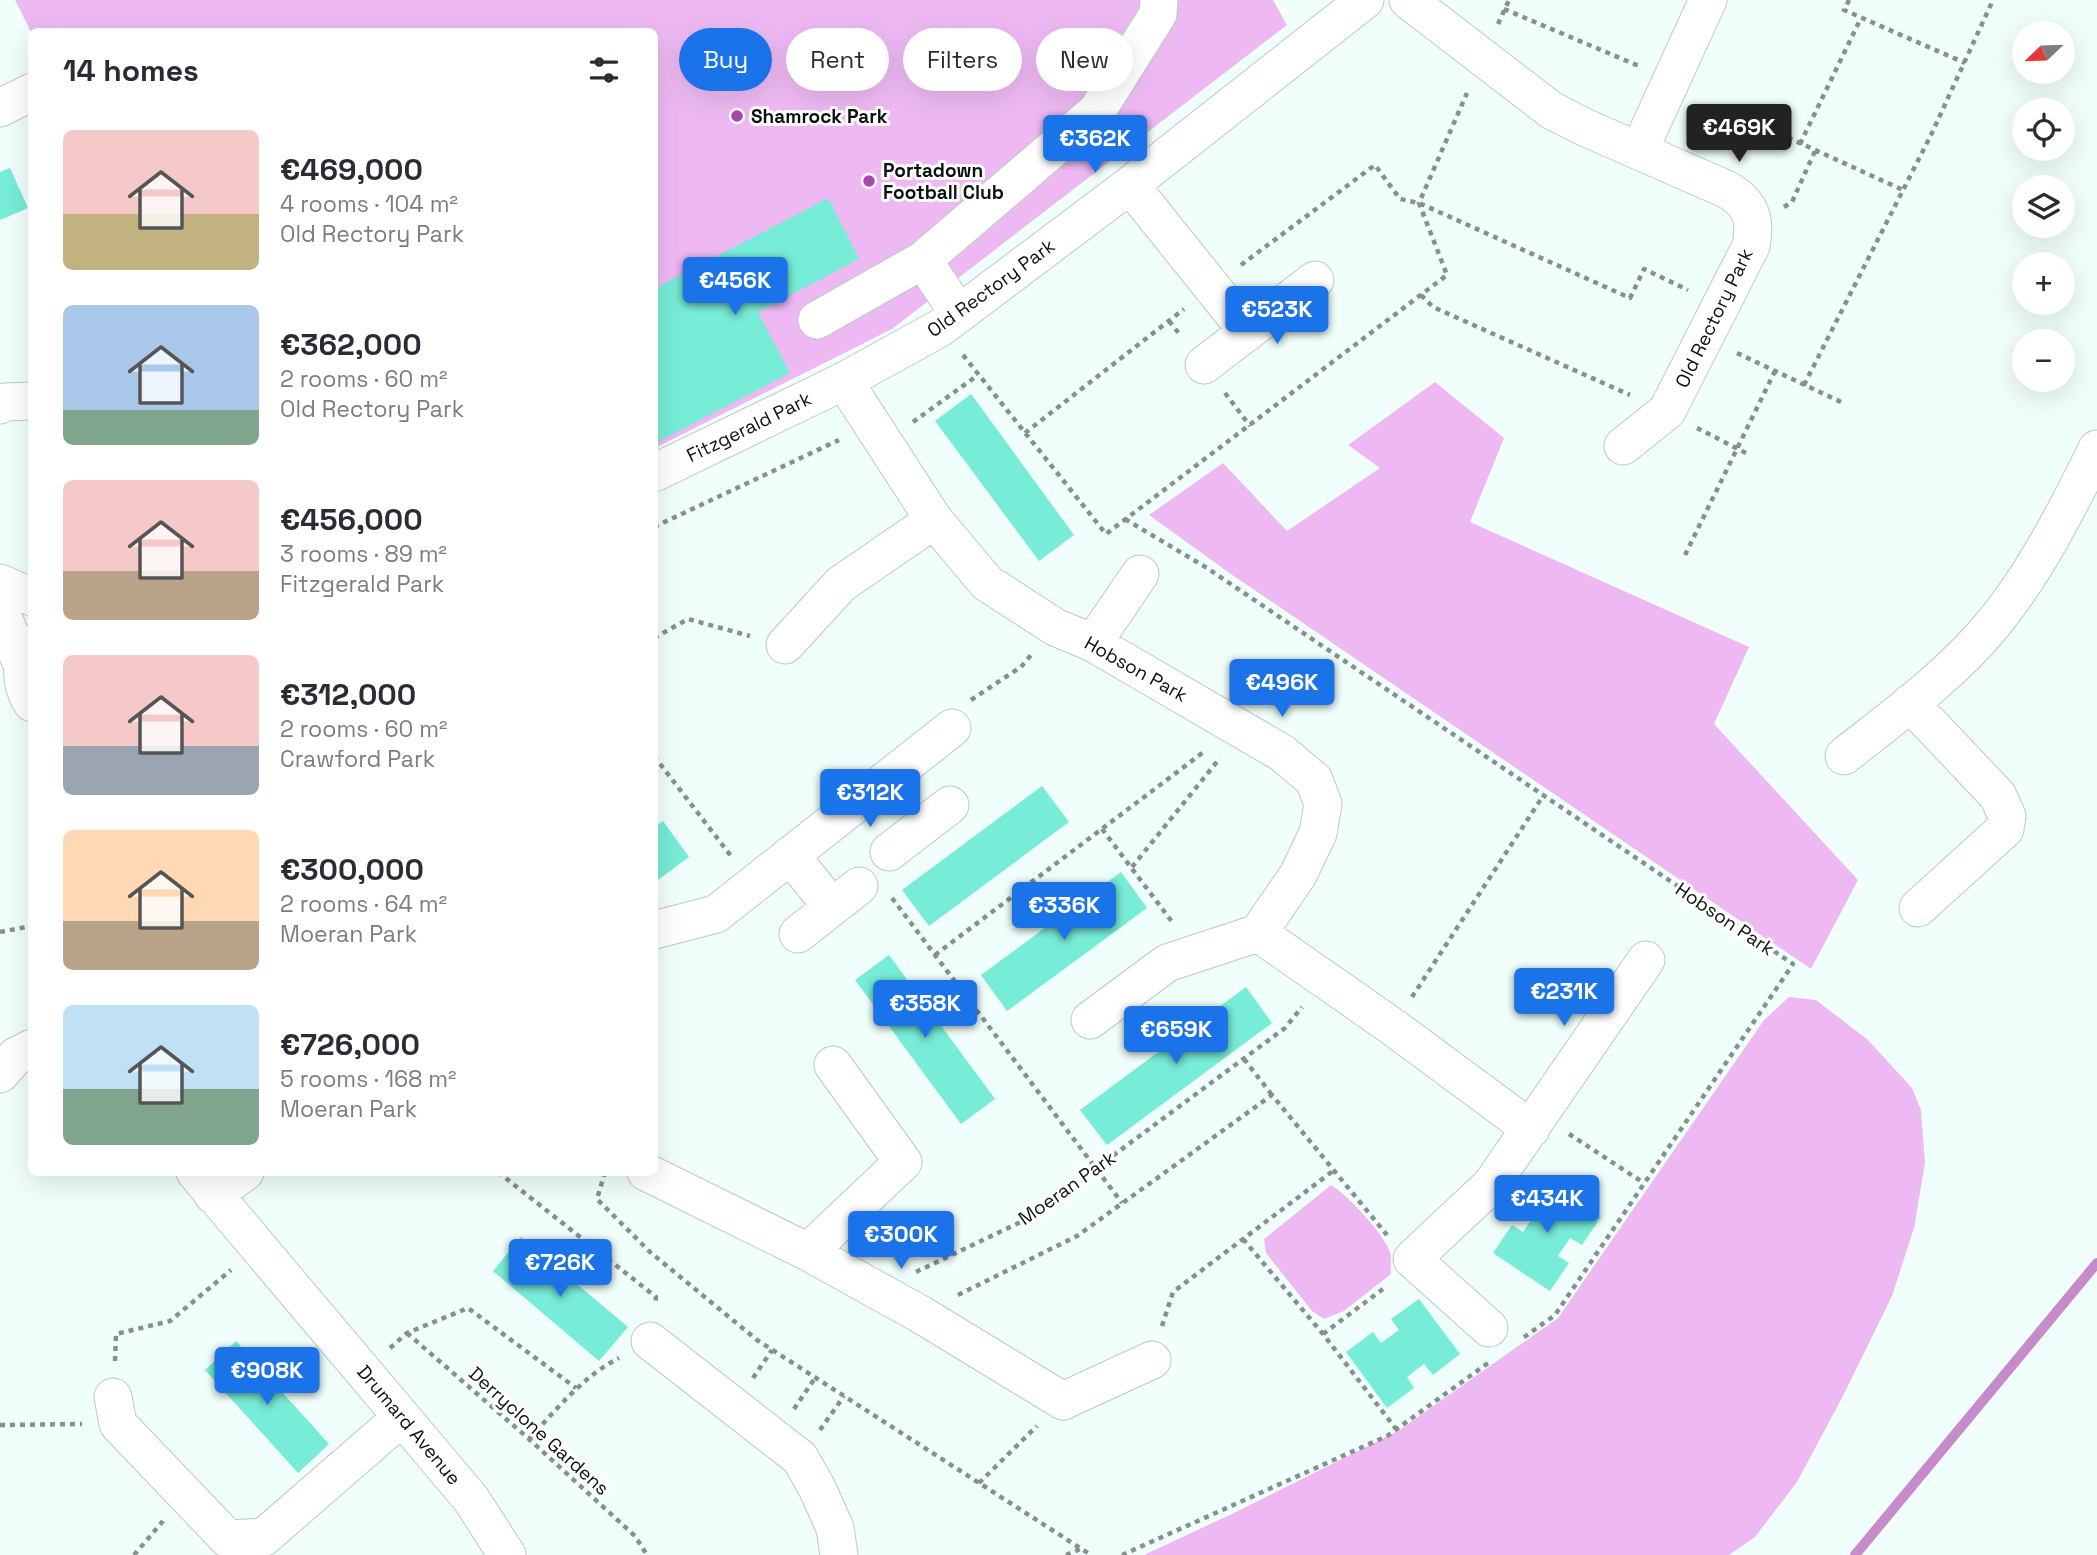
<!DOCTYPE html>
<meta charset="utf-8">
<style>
:root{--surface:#fff;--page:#f2f2f3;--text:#2b2b33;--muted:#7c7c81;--accent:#1a73e8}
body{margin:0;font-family:"Space Grotesk",sans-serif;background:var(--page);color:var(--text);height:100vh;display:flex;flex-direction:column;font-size:26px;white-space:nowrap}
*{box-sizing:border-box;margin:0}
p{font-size:23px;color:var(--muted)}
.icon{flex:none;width:38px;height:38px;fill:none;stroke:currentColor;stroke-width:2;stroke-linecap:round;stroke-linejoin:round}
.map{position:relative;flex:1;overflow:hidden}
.details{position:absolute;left:28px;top:28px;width:630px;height:1148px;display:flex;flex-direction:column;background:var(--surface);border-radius:10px;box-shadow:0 7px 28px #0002}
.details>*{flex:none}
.hud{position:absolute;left:679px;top:28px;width:665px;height:63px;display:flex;gap:14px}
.needle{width:46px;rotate:247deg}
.tools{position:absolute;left:2012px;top:21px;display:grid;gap:14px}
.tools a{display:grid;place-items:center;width:63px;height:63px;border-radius:50%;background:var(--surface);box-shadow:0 7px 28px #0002;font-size:35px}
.price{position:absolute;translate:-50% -60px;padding:0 16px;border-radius:7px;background:var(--accent);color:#fff;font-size:23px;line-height:46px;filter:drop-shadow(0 2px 4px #0008)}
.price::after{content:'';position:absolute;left:50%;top:42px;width:21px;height:16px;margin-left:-10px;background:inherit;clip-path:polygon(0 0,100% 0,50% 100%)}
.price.current{background:#222;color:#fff}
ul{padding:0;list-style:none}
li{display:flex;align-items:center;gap:21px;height:175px;padding:0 35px}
li span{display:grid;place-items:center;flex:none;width:196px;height:140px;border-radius:10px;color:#555}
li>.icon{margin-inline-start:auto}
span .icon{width:84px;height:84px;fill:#fffc;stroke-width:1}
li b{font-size:30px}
h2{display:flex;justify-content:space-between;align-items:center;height:84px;padding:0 35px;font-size:30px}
.tag{padding:0 24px;border-radius:32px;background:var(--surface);box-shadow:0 7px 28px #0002;font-size:24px;line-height:63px}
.tag.current{background:var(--accent);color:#fff}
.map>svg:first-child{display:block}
.green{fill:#eeb9f3}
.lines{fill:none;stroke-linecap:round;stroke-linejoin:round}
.stream{stroke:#c58bcb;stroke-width:10}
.building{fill:#77ecd7}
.minor-casing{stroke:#b9cbc7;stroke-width:39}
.path{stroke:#86908d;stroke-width:4.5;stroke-dasharray:5 5;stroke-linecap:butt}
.minor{stroke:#fff;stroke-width:37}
.poi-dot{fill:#a647b0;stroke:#fff;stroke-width:2.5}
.labels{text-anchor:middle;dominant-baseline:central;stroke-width:6;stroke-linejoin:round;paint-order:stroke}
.poi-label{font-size:19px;font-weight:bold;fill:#0b110f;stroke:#fff;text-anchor:start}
.street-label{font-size:19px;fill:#0b110f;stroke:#fff}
</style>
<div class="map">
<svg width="2097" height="1555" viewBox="0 0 2097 1555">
<rect width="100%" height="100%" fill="#f0fffb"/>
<!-- green -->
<path class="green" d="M15 0H1273L1287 25 892 329 655 448 654 32H31Z
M1435 382 1504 438 1470 522 1749 647 1714 724 1858 880 1811 969 1228 572 1149 515 1223 463 1287 531 1380 468 1348 445Z
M1789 997 1816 1000 1868 1040 1912 1088 1921 1110 1925 1163 1914 1228 1892 1296 1843 1396 1797 1482 1755 1537 1729 1555H1144L1236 1512 1398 1431 1558 1318 1764 1020Z
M1331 1185C1347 1194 1384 1234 1390 1252 1392 1258 1390 1267 1391 1274L1344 1311 1324 1319 1312 1311 1266 1253 1264 1239Z"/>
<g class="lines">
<!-- stream -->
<path class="stream" d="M1855 1555 2097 1263"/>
</g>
<!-- building -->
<path class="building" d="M10 168 28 208 0 220V172Z
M828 198 859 259 758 312 790 373 654 444V289Z
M971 394 1074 535 1039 561 935 421Z
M1042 786 1069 822 929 926 902 890Z
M663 821 689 857 654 883V827Z
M1121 872 1147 908 1007 1011 981 975Z
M889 955 995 1099 961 1124 855 980Z
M1246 987 1272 1023 1107 1145 1080 1110Z
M1543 1178 1601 1217 1582 1245 1570 1238 1558 1256 1569 1263 1550 1291 1493 1253 1512 1225 1523 1232 1535 1214 1524 1206Z
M521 1237 628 1327 599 1361 493 1271Z
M1419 1299 1460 1354 1433 1375 1424 1364 1407 1377 1414 1388 1387 1408 1346 1352 1373 1332 1381 1343 1399 1330 1391 1319Z
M236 1341 329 1444 298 1473 205 1370Z"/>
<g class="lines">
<!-- minor casing -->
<g class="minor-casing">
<path id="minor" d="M1408 0 1551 110 1584 127 1728 190C1752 205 1756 220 1751 246L1667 411 1623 446
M0 108 32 92
M1639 151 1708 0
M1130 185 1248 332
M923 260 959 314
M817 320 923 260 1097 111 1158 14 1159 0
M1204 365 1315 280
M844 381 934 520 987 583 1055 627 1093 643 1282 753 1314 780 1323 804 1318 833 1298 875 1258 933 1393 1027 1531 1129
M0 405 4 402 32 401
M654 473 844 381 940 328 1130 185 1365 0
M0 583 32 597
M0 609 22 665
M1093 643 1140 574
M32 644C19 661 20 685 32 703
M785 645 841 584 934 520
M1910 703 1998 796 2007 816 2005 829 1918 908
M1844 756C1896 715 1951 675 1993 624 2035 573 2068 508 2097 449
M889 852 950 805
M790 855 832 907
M654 930 716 914 952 728
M798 934 859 886
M1090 1020 1167 963 1258 933
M0 1074 16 1056 32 1048
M195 1172 471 1499 507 1555
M646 1172 808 1252 920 1314 1063 1401 1152 1360
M213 1195 245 1172
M808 1252 903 1162 833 1065
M1489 1328 1412 1259 1491 1185 1646 960
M650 1341 800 1458 817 1488 835 1528 839 1555
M113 1397 118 1424 228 1539 264 1537 402 1417"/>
</g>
<!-- path -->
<path class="path" d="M1849 0 1844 10 1965 63
M1504 9 1639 66
M1498 24 1509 0
M1695 112 1738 132 1745 118 1903 190
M1800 144 1861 18
M1784 207 1792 202 1815 151
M1241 265 1375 165 1400 199 1419 203 1630 298 1644 269 1688 290
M1421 295 1433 307 1630 395
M1169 321 1181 336
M1737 353 1841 402
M963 355 1106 534 1447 275 1419 203 1467 93
M1804 385 1931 135 1993 0
M1225 393 1250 426
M913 422 978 375
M1697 428 1746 453
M1025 433 1184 309
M1125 519 1207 568 1793 964 1555 1315 1523 1338
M654 527 839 440
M1685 555 1775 371
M654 638 688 619 750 636
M971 700 1021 667 1031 655
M654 756 731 856
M1102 829 1173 923
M1132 867 1220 758
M892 898 1122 1203
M0 932 32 926
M935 955 1205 751
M1412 997 1543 796
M1244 1059 1272 1095
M1569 1134 1644 1183
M498 1172 656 1297 655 1305
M605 1172 597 1199 650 1252 757 1340 1091 1555
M1243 1239 1323 1334 1396 1429
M916 1272 1029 1218 1285 1028 1302 1007
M958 1295 1077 1236 1272 1095 1387 1235
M1162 1326 1173 1292 1333 1171
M407 1333 529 1439 635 1536 647 1555
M1323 1334 1387 1286
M390 1348 407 1333 468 1308 576 1388
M115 1361 116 1334 170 1321 231 1270
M753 1378 772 1350
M794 1409 815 1378
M0 1425 82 1424
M820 1430 844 1396
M529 1439C557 1409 582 1377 619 1358
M979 1483 1037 1426
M134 1555 163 1521
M1066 1555 1080 1549
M1122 1555 1387 1436 1488 1363"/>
<!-- minor -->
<use href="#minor" class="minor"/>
</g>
<!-- markers -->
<g class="poi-dot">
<circle cx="737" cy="116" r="7"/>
<circle cx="869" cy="181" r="7"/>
</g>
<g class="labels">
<!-- poi labels -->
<g class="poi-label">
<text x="751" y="116">Shamrock Park</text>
<text x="883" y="170">Portadown<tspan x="883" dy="22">Football Club</tspan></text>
</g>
<!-- street labels -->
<g class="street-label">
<text transform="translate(991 288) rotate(-36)">Old Rectory Park</text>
<text transform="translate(1714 318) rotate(-64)">Old Rectory Park</text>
<text transform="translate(749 427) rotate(-26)">Fitzgerald Park</text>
<text transform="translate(1136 669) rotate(29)">Hobson Park</text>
<text transform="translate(1725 919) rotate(34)">Hobson Park</text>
<text transform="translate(1067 1188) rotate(-35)">Moeran Park</text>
<text transform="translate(409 1425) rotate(50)">Drumard Avenue</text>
<text transform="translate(539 1431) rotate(42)">Derryclone Gardens</text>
</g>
</g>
</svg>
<div class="tools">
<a><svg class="needle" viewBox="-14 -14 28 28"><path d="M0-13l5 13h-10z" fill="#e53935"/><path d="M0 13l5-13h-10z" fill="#7c7c81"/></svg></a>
<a><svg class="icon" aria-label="locate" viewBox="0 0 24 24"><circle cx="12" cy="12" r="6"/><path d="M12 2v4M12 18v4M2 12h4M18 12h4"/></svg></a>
<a><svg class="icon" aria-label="layers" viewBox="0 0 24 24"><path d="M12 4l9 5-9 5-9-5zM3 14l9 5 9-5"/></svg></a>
<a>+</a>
<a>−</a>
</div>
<b class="price current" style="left:1739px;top:164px">€469K</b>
<b class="price" style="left:1095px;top:175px">€362K</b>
<b class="price" style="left:735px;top:317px">€456K</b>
<b class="price" style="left:1277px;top:346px">€523K</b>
<b class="price" style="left:1282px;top:719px">€496K</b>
<b class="price" style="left:870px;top:829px">€312K</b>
<b class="price" style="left:1064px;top:942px">€336K</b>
<b class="price" style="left:1564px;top:1028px">€231K</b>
<b class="price" style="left:925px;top:1040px">€358K</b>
<b class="price" style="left:1176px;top:1066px">€659K</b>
<b class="price" style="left:1547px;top:1235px">€434K</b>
<b class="price" style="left:901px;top:1271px">€300K</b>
<b class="price" style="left:560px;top:1299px">€726K</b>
<b class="price" style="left:267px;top:1407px">€908K</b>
<div class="hud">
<a class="tag current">Buy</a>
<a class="tag">Rent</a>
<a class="tag">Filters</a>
<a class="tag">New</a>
</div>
<section class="details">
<h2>14 homes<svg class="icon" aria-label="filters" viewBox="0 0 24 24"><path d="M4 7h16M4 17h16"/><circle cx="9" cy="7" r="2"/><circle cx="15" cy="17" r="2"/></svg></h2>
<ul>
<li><span style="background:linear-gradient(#f6c9c9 60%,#c2b280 0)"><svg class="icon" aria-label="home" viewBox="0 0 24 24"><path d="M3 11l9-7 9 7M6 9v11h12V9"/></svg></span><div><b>€469,000</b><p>4 rooms · 104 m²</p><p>Old Rectory Park</p></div></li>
<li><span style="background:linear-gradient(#a9c7e8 75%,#7fa58c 0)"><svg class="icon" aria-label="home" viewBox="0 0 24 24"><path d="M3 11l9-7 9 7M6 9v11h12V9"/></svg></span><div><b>€362,000</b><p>2 rooms · 60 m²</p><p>Old Rectory Park</p></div></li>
<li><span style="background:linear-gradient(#f6c9c9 65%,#b9a48a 0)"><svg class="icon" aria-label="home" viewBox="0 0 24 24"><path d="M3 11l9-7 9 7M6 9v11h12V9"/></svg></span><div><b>€456,000</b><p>3 rooms · 89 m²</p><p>Fitzgerald Park</p></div></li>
<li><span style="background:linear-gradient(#f6c9c9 65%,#9aa5b1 0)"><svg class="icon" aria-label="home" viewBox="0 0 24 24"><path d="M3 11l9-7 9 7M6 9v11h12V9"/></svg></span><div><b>€312,000</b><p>2 rooms · 60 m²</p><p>Crawford Park</p></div></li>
<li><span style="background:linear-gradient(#ffd9b3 65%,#b9a48a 0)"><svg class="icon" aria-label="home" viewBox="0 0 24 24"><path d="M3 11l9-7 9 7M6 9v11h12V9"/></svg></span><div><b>€300,000</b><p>2 rooms · 64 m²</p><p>Moeran Park</p></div></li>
<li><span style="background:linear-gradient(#bfe0f5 60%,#7fa58c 0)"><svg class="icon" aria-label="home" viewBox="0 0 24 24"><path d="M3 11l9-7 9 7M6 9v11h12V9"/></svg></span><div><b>€726,000</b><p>5 rooms · 168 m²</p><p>Moeran Park</p></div></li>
</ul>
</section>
</div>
